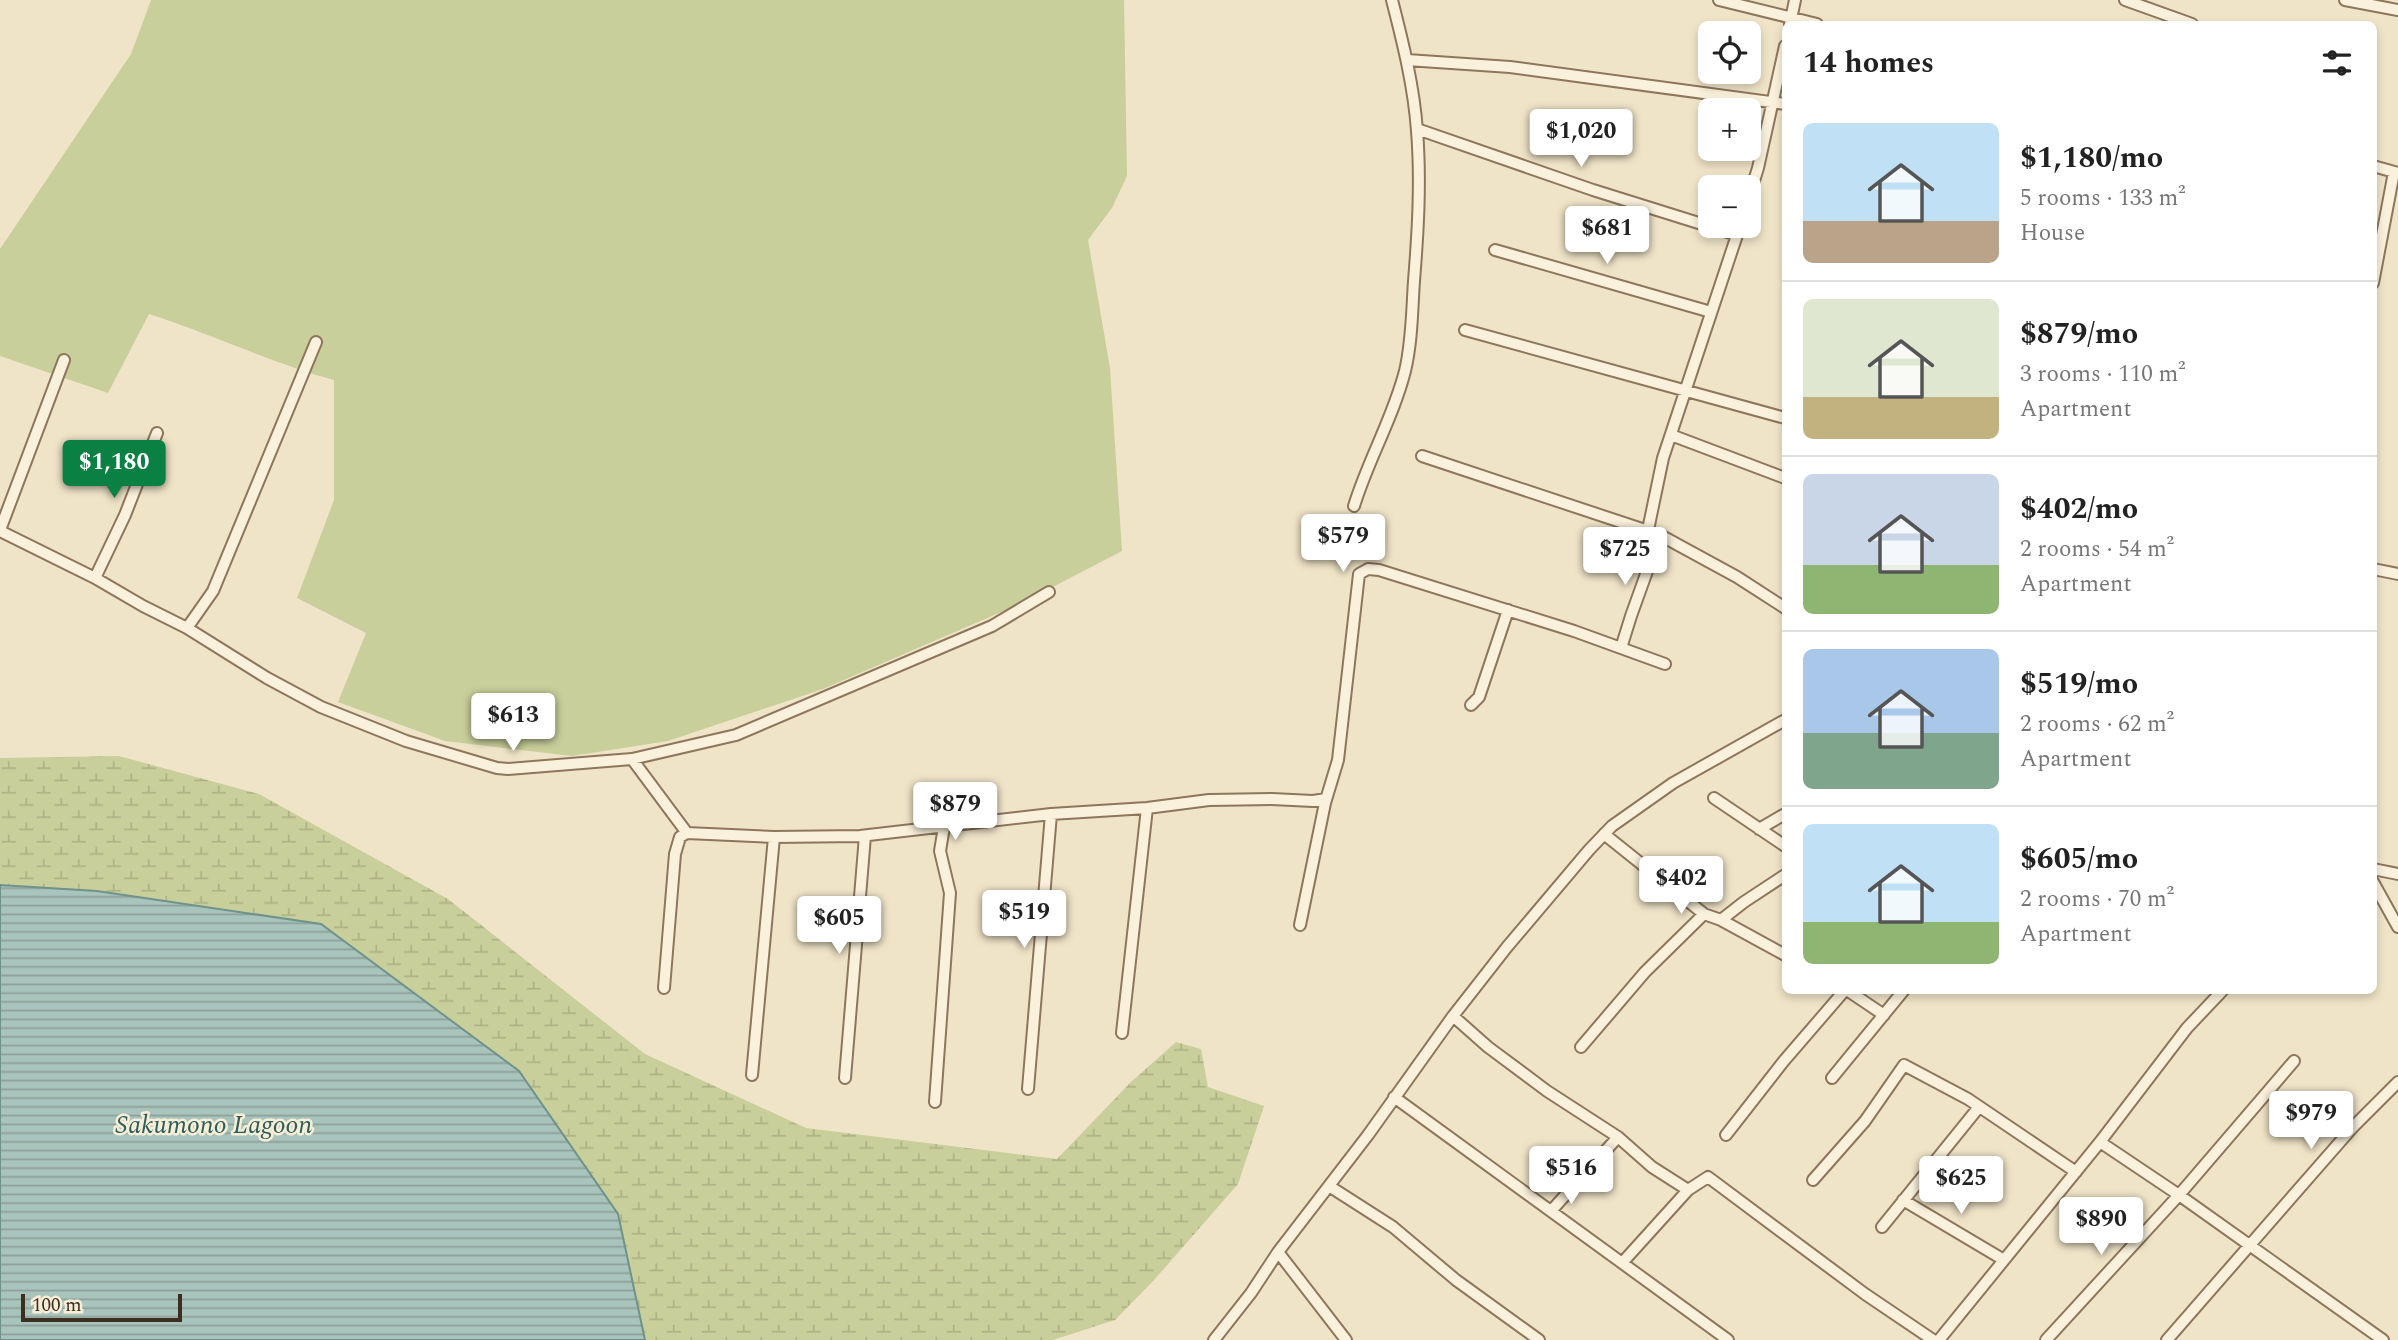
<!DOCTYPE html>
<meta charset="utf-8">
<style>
:root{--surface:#fff;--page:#f2f2f2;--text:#222;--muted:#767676;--line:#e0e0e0;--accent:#0b8043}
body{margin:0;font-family:Spectral,serif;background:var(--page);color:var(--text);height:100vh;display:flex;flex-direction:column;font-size:26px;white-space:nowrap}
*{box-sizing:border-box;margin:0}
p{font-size:23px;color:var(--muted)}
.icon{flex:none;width:38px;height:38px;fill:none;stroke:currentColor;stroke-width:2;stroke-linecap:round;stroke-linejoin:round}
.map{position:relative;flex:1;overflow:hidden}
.side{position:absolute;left:1782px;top:21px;width:595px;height:973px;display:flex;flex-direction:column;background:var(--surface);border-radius:10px;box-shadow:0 4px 10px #0003}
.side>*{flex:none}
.fabs{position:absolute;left:1698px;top:21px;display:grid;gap:14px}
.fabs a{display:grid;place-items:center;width:63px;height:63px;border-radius:10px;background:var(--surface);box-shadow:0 4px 10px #0003;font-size:35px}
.scale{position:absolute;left:21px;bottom:18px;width:161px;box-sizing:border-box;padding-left:7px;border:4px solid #3d2e20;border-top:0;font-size:19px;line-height:24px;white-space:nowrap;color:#3d2e20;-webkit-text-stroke:5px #f7eed8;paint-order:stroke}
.price{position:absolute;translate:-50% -60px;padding:0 16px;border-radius:7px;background:#fff;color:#222;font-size:23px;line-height:46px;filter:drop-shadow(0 2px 4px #0008)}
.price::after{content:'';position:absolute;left:50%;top:42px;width:21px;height:16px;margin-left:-10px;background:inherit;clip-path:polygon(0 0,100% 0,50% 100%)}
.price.current{background:var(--accent);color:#fff}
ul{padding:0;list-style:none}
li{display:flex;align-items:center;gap:21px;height:175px;padding:0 21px}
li+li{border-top:2px solid var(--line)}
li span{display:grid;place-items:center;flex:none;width:196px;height:140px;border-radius:10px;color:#555}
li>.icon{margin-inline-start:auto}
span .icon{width:84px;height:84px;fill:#fffc;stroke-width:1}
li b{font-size:30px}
h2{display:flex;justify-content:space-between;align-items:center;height:84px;padding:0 21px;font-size:30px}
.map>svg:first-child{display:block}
.green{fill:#c9cf9b}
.wetland{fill:url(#wetland-marsh)}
.water{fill:url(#water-rules);stroke:#6f938a;stroke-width:2}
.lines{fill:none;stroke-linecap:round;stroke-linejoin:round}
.minor-casing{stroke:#8d765c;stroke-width:14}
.minor{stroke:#faf1dc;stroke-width:10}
.labels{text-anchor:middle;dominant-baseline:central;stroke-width:5;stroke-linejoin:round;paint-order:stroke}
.water-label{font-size:26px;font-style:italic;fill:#2f5d5a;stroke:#f7eed8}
</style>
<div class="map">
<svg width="2398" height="1340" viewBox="0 0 2398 1340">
<defs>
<pattern id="wetland-marsh" width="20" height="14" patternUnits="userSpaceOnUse" patternTransform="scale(1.75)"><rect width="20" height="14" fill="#c9cf9b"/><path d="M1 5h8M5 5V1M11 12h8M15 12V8" fill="none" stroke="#aeb285"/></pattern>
<pattern id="water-rules" width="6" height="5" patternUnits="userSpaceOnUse" patternTransform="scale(1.75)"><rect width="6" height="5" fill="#a9c4bc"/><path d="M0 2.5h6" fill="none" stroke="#8ba098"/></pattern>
</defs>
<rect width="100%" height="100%" fill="#f0e4c8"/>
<!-- green -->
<path class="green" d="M151 0H1124L1127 176 1112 208 1088 240 1110 368 1122 551 1020 604 823 689 668 741 572 756 445 741 338 702 366 633 297 598 334 500V380C271 363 212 334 149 314L108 393 0 356V249L131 54Z"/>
<!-- wetland -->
<path class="wetland" d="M119 756 259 794 448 899 645 1054 806 1128 1057 1159 1131 1082 1176 1042 1201 1049 1208 1087 1264 1106 1238 1184 1155 1279 1115 1320 1053 1340H645L618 1214 321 924 97 891 0 885V758Z"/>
<!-- water -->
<path class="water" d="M0 885 97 891 321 924 519 1071 618 1214 645 1340H0Z"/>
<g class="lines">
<!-- minor casing -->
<g class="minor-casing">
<path id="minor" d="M1719 0 1817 24
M2125 0 2192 24
M2345 0 2398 10
M1790 24 1795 0
M1407 60 1510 67 1785 104
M1417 129 1593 190 1737 235
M2373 166 2398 173
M1748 200 1758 168 1785 46
M1495 250 1711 312
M2373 283 2394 172
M1465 330 1785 418
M1671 435 1785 478
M1422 456 1660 535 1737 577 1785 608
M1354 506C1368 460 1393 418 1405 371 1412 342 1412 310 1414 281 1418 231 1421 181 1417 131 1414 87 1403 43 1392 0
M0 530 64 360
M1648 530 1663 458 1740 226
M0 531 95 578 143 606 187 628 267 678 321 707 406 741 497 768 508 769 632 759 736 735 992 626 1049 592
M2373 569 2398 574
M95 578 125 515 157 433
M187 628 213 591 316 342
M1621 648 1631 616 1660 535
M1471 705 1479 697 1508 610
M632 759 687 833 774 837 860 836 1051 814 1147 808 1209 800 1272 799 1313 801 1326 799
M1714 798 1785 846
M1759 829 1785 814
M1604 834 1704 914 1721 920 1785 955
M2373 869 2398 874
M2373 882 2398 927
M1721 920 1744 902 1785 875
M1300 925 1325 803 1338 760 1359 574 1368 569 1379 570 1574 631 1665 664
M664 988 675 854 680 837 687 833
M1847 990 1884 1015
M1453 1016 1488 1047 1547 1091 1618 1137 1652 1167 1688 1190 1708 1177 1865 1294 1933 1340
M1122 1033 1147 808
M1581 1047 1645 972 1704 914
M752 1075 774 837
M845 1078 865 836
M1832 1078 1904 990
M1028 1089 1051 814
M1394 1097 1728 1340
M935 1102 950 893 940 851 944 827
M1726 1135 1783 1062 1845 990
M2100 1142 2179 1195 2383 1340
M1813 1180 1865 1121 1904 1065 1968 1099 2076 1172
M1329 1186 1393 1227 1456 1280 1539 1340
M1903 1200 2004 1260
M1551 1211 1618 1137
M1882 1227 1979 1107
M1278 1252 1346 1340
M1622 1263 1688 1190
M1214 1340 1251 1293 1278 1252 1368 1135 1453 1016 1507 947 1589 850 1612 826 1673 783 1785 720
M1939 1340 2100 1142 2187 1028 2223 990
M2046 1340 2179 1195 2294 1061
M2167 1340 2353 1127 2398 1082"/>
</g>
<!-- minor -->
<use href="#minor" class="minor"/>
</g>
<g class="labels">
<!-- water labels -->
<g class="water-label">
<text x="214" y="1125">Sakumono Lagoon</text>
</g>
</g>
</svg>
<div class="fabs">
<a><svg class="icon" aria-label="locate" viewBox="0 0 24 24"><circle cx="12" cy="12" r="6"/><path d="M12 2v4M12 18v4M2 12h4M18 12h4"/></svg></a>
<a>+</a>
<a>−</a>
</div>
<div class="scale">100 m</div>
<b class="price" style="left:1581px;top:169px">$1,020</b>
<b class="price" style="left:1607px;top:266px">$681</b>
<b class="price current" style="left:114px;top:500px">$1,180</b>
<b class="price" style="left:1343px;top:574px">$579</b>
<b class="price" style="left:1625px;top:587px">$725</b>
<b class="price" style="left:513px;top:753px">$613</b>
<b class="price" style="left:955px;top:842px">$879</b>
<b class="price" style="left:1681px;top:916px">$402</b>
<b class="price" style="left:1024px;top:950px">$519</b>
<b class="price" style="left:839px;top:956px">$605</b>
<b class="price" style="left:2311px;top:1151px">$979</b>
<b class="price" style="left:1571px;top:1206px">$516</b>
<b class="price" style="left:1961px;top:1216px">$625</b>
<b class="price" style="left:2101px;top:1257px">$890</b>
<section class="side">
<h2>14 homes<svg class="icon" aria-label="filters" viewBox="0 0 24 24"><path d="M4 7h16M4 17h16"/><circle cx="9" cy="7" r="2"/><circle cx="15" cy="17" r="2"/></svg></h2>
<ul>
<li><span style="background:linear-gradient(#bfe0f5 70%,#b9a48a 0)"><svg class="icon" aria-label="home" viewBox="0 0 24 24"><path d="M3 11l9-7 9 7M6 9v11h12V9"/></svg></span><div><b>$1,180/mo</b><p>5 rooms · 133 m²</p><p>House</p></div></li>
<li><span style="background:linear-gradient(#dfe7d0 70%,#c2b280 0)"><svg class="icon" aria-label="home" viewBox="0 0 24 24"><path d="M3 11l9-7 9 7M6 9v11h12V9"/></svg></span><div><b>$879/mo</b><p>3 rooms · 110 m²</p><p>Apartment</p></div></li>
<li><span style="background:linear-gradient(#c9d6e8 65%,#8fb573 0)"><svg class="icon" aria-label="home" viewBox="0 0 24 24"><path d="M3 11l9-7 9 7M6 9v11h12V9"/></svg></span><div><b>$402/mo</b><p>2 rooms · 54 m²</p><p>Apartment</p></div></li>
<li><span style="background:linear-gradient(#a9c7e8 60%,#7fa58c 0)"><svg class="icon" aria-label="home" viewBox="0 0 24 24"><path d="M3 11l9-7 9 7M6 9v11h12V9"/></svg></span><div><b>$519/mo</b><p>2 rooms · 62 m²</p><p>Apartment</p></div></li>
<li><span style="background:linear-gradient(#bfe0f5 70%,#8fb573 0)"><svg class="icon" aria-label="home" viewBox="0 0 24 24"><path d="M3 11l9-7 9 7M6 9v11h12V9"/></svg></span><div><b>$605/mo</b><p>2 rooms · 70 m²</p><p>Apartment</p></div></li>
</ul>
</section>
</div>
